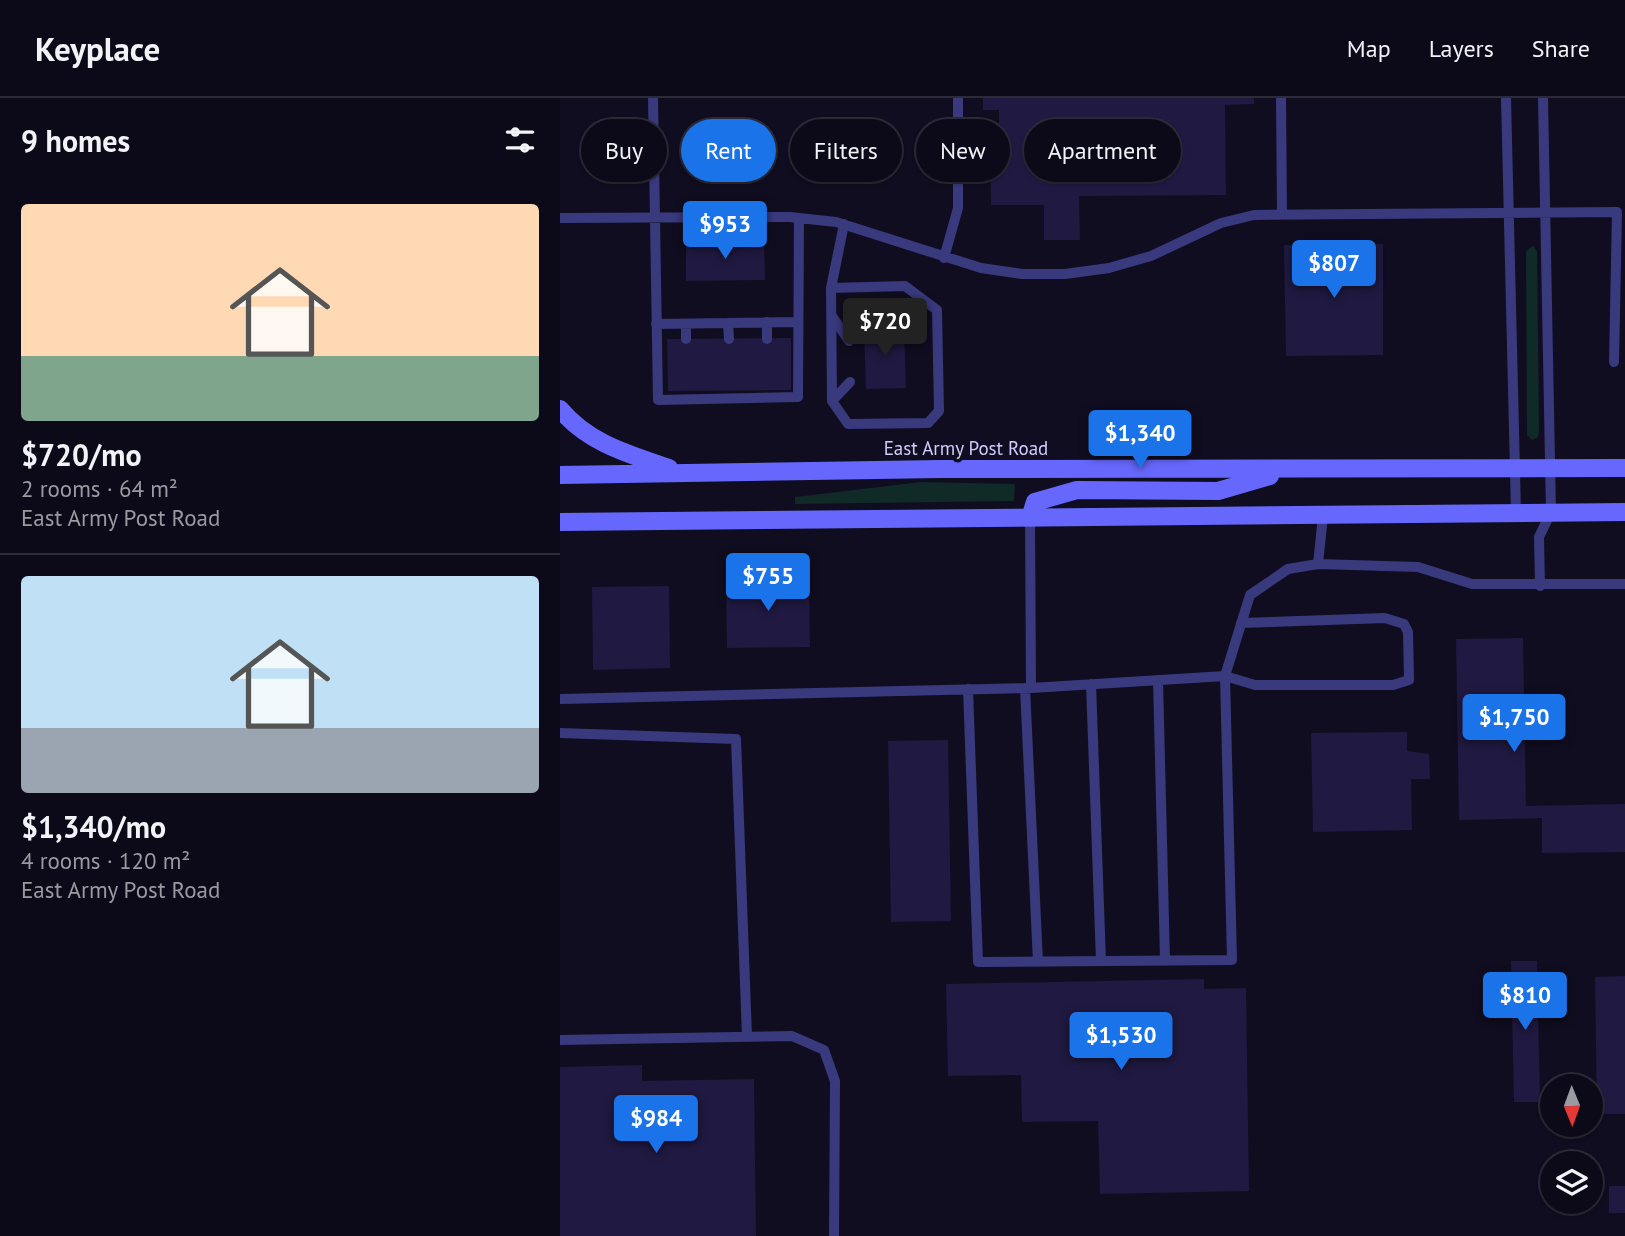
<!DOCTYPE html>
<meta charset="utf-8">
<style>
:root{--surface:#0c0a18;--page:#151321;--text:#f1f3f6;--muted:#9a9aa2;--line:#2c2b37;--accent:#1a73e8}
body{margin:0;font-family:"PT Sans",sans-serif;background:var(--page);color:var(--text);height:100vh;display:flex;flex-direction:column;font-size:26px;white-space:nowrap}
*{box-sizing:border-box;margin:0}
p{font-size:23px;color:var(--muted)}
.icon{flex:none;width:38px;height:38px;fill:none;stroke:currentColor;stroke-width:2;stroke-linecap:round;stroke-linejoin:round}
.map{position:relative;flex:1;overflow:hidden}
.details{display:flex;flex-direction:column;background:var(--surface);width:560px}
.details>*{flex:none}
.top-card{position:absolute;left:21px;top:21px;width:665px;height:63px;display:flex;gap:14px}
.needle{width:46px;rotate:179deg}
.fabs{position:absolute;left:980px;top:976px;display:grid;gap:14px}
.fabs a{display:grid;place-items:center;width:63px;height:63px;border-radius:50%;background:var(--surface);box-shadow:0 2px 5px #0004,0 0 0 2px var(--line);font-size:35px}
.price{position:absolute;translate:-50% -60px;padding:0 16px;border-radius:7px;background:var(--accent);color:#fff;font-size:23px;line-height:46px;filter:drop-shadow(0 2px 4px #0008)}
.price::after{content:'';position:absolute;left:50%;top:42px;width:21px;height:16px;margin-left:-10px;background:inherit;clip-path:polygon(0 0,100% 0,50% 100%)}
.price.current{background:#222;color:#fff}
ul{padding:0;list-style:none}
li{display:grid;align-content:center;gap:14px;height:371px;padding:0 21px}
li+li{border-top:2px solid var(--line)}
li span{display:grid;place-items:center;height:217px;border-radius:7px;color:#555}
li>.icon{margin-inline-start:auto}
span .icon{width:126px;height:126px;fill:#fffc;stroke-width:1}
li b{font-size:30px}
h2{display:flex;justify-content:space-between;align-items:center;height:84px;padding:0 21px;font-size:30px}
.tag{padding:0 24px;border-radius:32px;background:var(--surface);box-shadow:0 2px 5px #0004,0 0 0 2px var(--line);font-size:24px;line-height:63px}
.tag.current{background:var(--accent);color:#fff}
header{display:flex;align-items:center;gap:42px;box-sizing:border-box;height:98px;padding:0 35px;background:var(--surface);border-bottom:2px solid var(--line)}
header strong{font-size:33px}
nav{display:flex;gap:38px;margin-inline-start:auto;font-size:24px}
main{display:flex;flex:1;min-height:0}
.map>svg:first-child{display:block}
.green{fill:#102a28}
.building{fill:#201941}
.lines{fill:none;stroke-linecap:round;stroke-linejoin:round}
.lane{stroke:#39397e;stroke-width:10}
.secondary{stroke:#6668fd;stroke-width:18}
.labels{text-anchor:middle;dominant-baseline:central;stroke-width:7;stroke-linejoin:round;paint-order:stroke}
.street-label{font-size:19px;fill:#d0cdfe;stroke:#100d20}
</style>
<header>
<strong>Keyplace</strong>
<nav><a>Map</a><a>Layers</a><a>Share</a></nav>
</header>
<main>
<section class="details">
<h2>9 homes<svg class="icon" aria-label="filters" viewBox="0 0 24 24"><path d="M4 7h16M4 17h16"/><circle cx="9" cy="7" r="2"/><circle cx="15" cy="17" r="2"/></svg></h2>
<ul>
<li><span style="background:linear-gradient(#ffd9b3 70%,#7fa58c 0)"><svg class="icon" aria-label="home" viewBox="0 0 24 24"><path d="M3 11l9-7 9 7M6 9v11h12V9"/></svg></span><div><b>$720/mo</b><p>2 rooms · 64 m²</p><p>East Army Post Road</p></div></li>
<li><span style="background:linear-gradient(#bfe0f5 70%,#9aa5b1 0)"><svg class="icon" aria-label="home" viewBox="0 0 24 24"><path d="M3 11l9-7 9 7M6 9v11h12V9"/></svg></span><div><b>$1,340/mo</b><p>4 rooms · 120 m²</p><p>East Army Post Road</p></div></li>
</ul>
</section>
<div class="map">
<svg width="1065" height="1138" viewBox="0 0 1065 1138">
<rect width="100%" height="100%" fill="#100d20"/>
<!-- green -->
<path class="green" d="M973 148 977 153 979 333 978 339 972 342 967 337 966 153Z
M361 384 455 386 454 403 235 406V399Z"/>
<!-- building -->
<path class="building" d="M423 0H694V6L665 7 666 97 519 98 520 142H484V107H431L430 26H439V12H423Z
M204 142 205 182 126 183V144Z
M823 146V257L726 258 724 147Z
M344 230 346 290 306 291 304 231Z
M231 240V292L108 293 107 241Z
M249 479 250 549 167 550 166 481Z
M109 488 110 570 33 572 32 489Z
M963 540 966 708 1065 706V754L982 755V720L899 722 896 541Z
M847 634V653L869 656 870 681H851L852 732 753 734 751 635Z
M388 642 391 823 331 824 328 643Z
M951 863H977L980 1004H954Z
M1065 878V1016H1037L1035 879Z
M644 881V891L686 890 689 1093 540 1096 538 1023 462 1024 461 977 388 978 386 886Z
M82 967V983L194 981 196 1138H0V969Z
M1049 1088H1065V1115H1049Z"/>
<g class="lines">
<!-- lane -->
<path class="lane" d="M93 0 98 302 238 299 239 120
M721 0 722 115
M946 0 956 415
M0 120 230 119 276 124 421 170 462 176H505L549 170 591 158 661 125 694 117 1057 114 1054 264
M384 160 398 110V0
M271 190 345 188 377 212 379 313 368 325 288 326 272 303 271 190 284 126
M272 218 289 243
M207 224V241
M168 225 169 241
M96 226 238 224
M126 226V241
M272 303 290 284
M758 466 763 418
M980 488 979 439 991 414 983 0
M598 582 605 862
M531 586 541 863
M465 590 478 864
M471 590 665 578 690 497 728 471 758 466 858 469 912 486H1065
M408 591 418 864 672 862 665 578 695 587H833L849 582 848 534 844 526 825 520 681 525
M0 601 471 590 470 420
M0 635 176 641 187 939
M0 942 232 938 264 952 275 983 274 1138"/>
<!-- secondary -->
<path class="secondary" d="M0 311C28 345 68 356 109 370
M0 377 381 371 1065 370
M470 420 475 404 517 392 658 393 710 378
M0 424 1065 414"/>
</g>
<g class="labels">
<!-- street labels -->
<g class="street-label">
<text x="406" y="350">East Army Post Road</text>
</g>
</g>
</svg>
<div class="fabs">
<a><svg class="needle" viewBox="-14 -14 28 28"><path d="M0-13l5 13h-10z" fill="#e53935"/><path d="M0 13l5-13h-10z" fill="#9a9aa2"/></svg></a>
<a><svg class="icon" aria-label="layers" viewBox="0 0 24 24"><path d="M12 4l9 5-9 5-9-5zM3 14l9 5 9-5"/></svg></a>
</div>
<b class="price" style="left:165px;top:163px">$953</b>
<b class="price" style="left:774px;top:202px">$807</b>
<b class="price current" style="left:325px;top:260px">$720</b>
<b class="price" style="left:580px;top:372px">$1,340</b>
<b class="price" style="left:208px;top:515px">$755</b>
<b class="price" style="left:954px;top:656px">$1,750</b>
<b class="price" style="left:965px;top:934px">$810</b>
<b class="price" style="left:561px;top:974px">$1,530</b>
<b class="price" style="left:96px;top:1057px">$984</b>
<div class="top-card">
<a class="tag">Buy</a>
<a class="tag current">Rent</a>
<a class="tag">Filters</a>
<a class="tag">New</a>
<a class="tag">Apartment</a>
</div>
</div>
</main>
